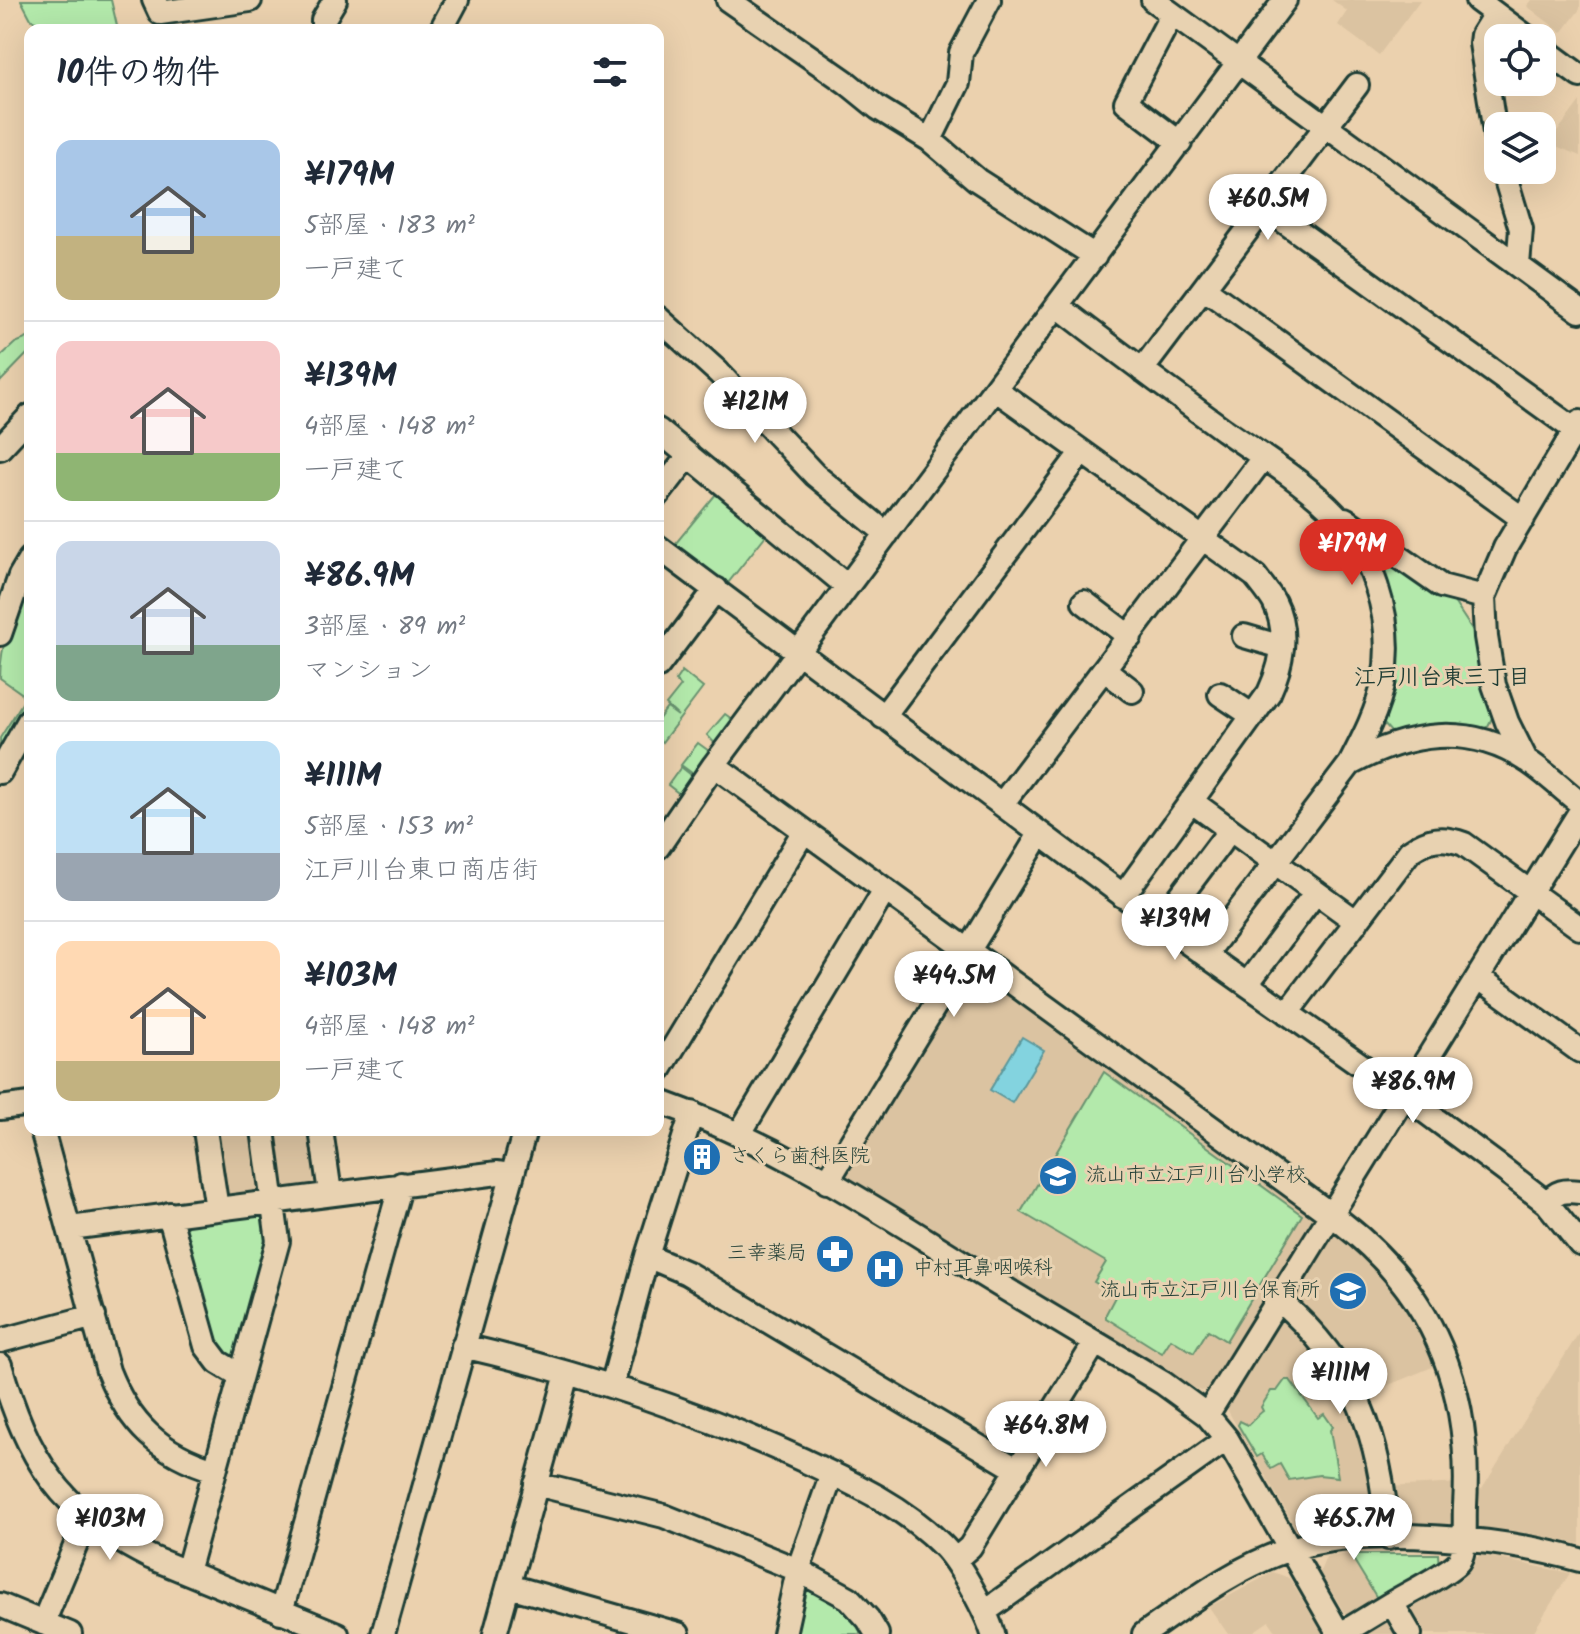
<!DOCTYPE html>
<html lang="ja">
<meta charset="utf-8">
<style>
:root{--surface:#fff;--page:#f2f2f3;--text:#1f2937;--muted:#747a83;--line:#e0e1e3;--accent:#d93025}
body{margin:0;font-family:Kalam,"Klee One",sans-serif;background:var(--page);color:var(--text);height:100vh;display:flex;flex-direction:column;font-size:30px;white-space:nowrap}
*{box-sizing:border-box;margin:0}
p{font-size:26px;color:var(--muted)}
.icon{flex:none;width:44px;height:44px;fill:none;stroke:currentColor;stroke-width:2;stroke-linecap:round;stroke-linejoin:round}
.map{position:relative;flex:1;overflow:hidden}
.details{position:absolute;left:24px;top:24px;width:640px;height:1112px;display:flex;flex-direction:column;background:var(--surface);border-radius:16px;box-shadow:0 8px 32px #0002}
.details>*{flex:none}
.controls{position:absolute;left:1484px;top:24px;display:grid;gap:16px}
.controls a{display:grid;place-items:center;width:72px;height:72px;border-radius:16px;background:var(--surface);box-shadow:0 8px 32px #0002;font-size:40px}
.price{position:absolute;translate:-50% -68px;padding:0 18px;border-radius:28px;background:#fff;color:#222;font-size:26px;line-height:52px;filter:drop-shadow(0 2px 4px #0008)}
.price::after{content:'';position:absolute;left:50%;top:48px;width:24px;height:18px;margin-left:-12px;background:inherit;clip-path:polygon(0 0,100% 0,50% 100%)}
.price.active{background:var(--accent);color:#fff}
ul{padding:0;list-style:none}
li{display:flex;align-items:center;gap:24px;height:200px;padding:0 32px}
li+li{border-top:2px solid var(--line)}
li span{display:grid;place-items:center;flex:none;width:224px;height:160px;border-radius:16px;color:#555}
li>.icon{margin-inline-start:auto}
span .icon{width:96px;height:96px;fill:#fffc;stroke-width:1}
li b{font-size:34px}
h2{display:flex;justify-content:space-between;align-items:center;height:96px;padding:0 32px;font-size:34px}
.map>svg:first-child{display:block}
.built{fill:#dbc3a1}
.green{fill:#b3e9ab;stroke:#699370;stroke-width:2}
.water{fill:#83d3df;stroke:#5b979b;stroke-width:2}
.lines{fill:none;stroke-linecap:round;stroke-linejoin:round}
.minor-casing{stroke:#1f3d34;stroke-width:28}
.minor{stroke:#e8d2b1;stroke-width:22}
.labels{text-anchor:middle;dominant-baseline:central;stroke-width:6;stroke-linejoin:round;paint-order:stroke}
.poi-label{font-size:20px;fill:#1f3d34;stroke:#e8d2b1;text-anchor:start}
.neighbourhood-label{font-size:22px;font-weight:bold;fill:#1f3d34;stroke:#e8d2b1}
</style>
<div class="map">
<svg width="1580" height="1634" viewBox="0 0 1580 1634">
<rect width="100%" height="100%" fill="#ebd1ae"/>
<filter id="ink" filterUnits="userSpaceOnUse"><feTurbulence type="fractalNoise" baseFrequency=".0125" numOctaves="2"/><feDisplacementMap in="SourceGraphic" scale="16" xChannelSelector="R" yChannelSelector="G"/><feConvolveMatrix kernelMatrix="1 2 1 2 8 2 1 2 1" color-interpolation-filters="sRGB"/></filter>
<g filter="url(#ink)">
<!-- built -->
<path class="built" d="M1332 0H1420L1379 55 1338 25 1347 11Z
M1532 0H1580V9L1562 33 1527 6Z
M1580 101V156L1549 143Z
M969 965 1319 1218 1216 1388 1200 1391 849 1182 846 1169Z
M210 1130H249L258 1199 225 1203Z
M277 1130H316L323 1185 286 1195Z
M1339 1228 1399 1285 1442 1363 1362 1396 1289 1297 1331 1229Z
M1278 1315 1302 1328 1355 1406 1382 1523 1305 1530 1293 1523 1228 1411V1396Z
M1580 1331V1544L1523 1532 1470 1526 1471 1487 1482 1489Z
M1461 1483 1460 1524 1392 1523 1386 1487Z
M1350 1554 1380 1603 1350 1622 1320 1572 1326 1557Z
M1481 1555 1570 1573 1532 1634H1416L1403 1601Z
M1273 1572 1289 1578 1323 1634H1278L1269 1621 1250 1634H1228L1209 1607Z
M1385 1612 1404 1634H1357Z"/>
<!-- green -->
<path class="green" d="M21 0H111L118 30H45L31 19Z
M30 337V351L0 382V357L15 343Z
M716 494 766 535 724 588 671 549Z
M1392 559 1450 596 1477 637 1492 706V718L1488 726 1481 731 1391 732 1383 723 1384 588 1386 571Z
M30 572V710L0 759V738L24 700 21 693 0 678C0 641 16 605 30 572Z
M682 671 703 688 662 742 658 739V720L667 708 678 716 666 705 681 686 675 681Z
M725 714 736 722 718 747 707 735Z
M698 743 713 754 696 776 681 765Z
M681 767 695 778 682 796 668 785Z
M1104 1072 1302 1215 1226 1341 1208 1330 1194 1353 1171 1339 1162 1353 1106 1318V1314L1116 1295 1094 1282 1106 1262 1021 1212Z
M267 1213 270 1246 236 1361 220 1358 182 1219Z
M1285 1380H1290L1318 1418 1324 1414 1333 1427 1330 1430 1338 1477 1319 1475 1289 1480 1280 1464 1271 1469 1262 1454 1257 1457 1238 1425 1240 1421 1248 1425C1249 1424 1260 1413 1263 1411L1261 1407 1271 1391H1277Z
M1350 1554H1438L1439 1568 1380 1603Z
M802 1584C831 1597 849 1608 868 1634H791Z"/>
<!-- water -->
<path class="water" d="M1022 1037 1044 1050 1012 1103 990 1090Z"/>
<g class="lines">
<!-- minor casing -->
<g class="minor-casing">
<path id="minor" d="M154 0 160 13 250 0
M728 0 846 82 878 108 930 140 977 180 1095 256
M1153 0 1580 311
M1477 0 1528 38
M1172 14 1126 102 1180 143
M1495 14 1482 35 1481 43 1498 152
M323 30V20L335 0
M441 30 457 0
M1542 48 1580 76
M930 140 958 83 961 53 989 0
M1503 170 1521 229 1518 265
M1264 207 1575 430
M1205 289 1523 519
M1058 306C1112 348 1168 389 1224 430 1257 453 1299 479 1327 506 1372 548 1395 620 1384 680 1378 710 1364 737 1350 764L1205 955
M658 318 718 372 815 475 887 534
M1142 370 1357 85
M995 389 1255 576C1261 584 1269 593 1274 602 1289 631 1282 665 1269 693L1123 896
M658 430 847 586
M0 448 30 416
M658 495 689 455
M1345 519 1441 586 1484 597
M658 547 1160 923 1392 1087 1504 1170 1547 1203 1580 1244
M1084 602 1130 637
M0 634 20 576 30 559
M1244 636 1282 647
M658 666 716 589
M1105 670 1132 691
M1220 694 1253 716
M883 717 1081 453
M1526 760 1507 722 1494 685 1486 637 1484 597 1505 548 1580 422
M1350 764C1408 733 1467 722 1526 760 1545 772 1562 789 1580 803
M714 765 1341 1222C1434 1293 1472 1391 1465 1506 1464 1521 1467 1548 1459 1561 1452 1571 1405 1595 1392 1603L1410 1634
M0 772 30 719
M1191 801 1357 922
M1002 804 1263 458
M658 847 714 765 1285 0
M1160 923 1230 830
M1478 977 1580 1051
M1247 984 1316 892
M1287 1013 1410 851C1429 838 1442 836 1464 844L1580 928
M658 1073 804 831
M658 1101C754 1135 842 1187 928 1241 1005 1290 1085 1336 1163 1383L1207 1415 1227 1439 1339 1634
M0 1108 30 1104
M42 1130 108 1371C129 1424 160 1454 215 1470
M205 1130 217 1209
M321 1130 330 1193
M740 1133 885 890
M827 1182 1040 834
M1547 1203C1557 1191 1564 1190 1580 1192
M169 1214 206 1346 218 1362 241 1376
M70 1228 498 1173 511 1175
M647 1256 687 1273 1018 1470
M1279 1300C1357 1367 1381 1437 1388 1538
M0 1341 94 1316
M463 1346C580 1373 694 1410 803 1460 853 1483 902 1505 942 1545 958 1560 987 1613 993 1634
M0 1365C27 1458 60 1513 150 1557L337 1634
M612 1386 647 1256 692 1113
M1207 1415 1580 812
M536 1484 664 1516 798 1570 849 1598 868 1619 877 1634
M955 1560 970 1547 1095 1343
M187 1572 278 1241 263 1130
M509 1586 678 1634
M0 1605 70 1634
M281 1612 401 1184
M984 1612 1227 1439
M43 1623 87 1518
M383 1634 525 1130
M495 1634 567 1374
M784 1634 798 1570 832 1474
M1144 1634C1190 1602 1237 1566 1291 1549 1369 1525 1502 1538 1580 1560
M1341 1634 1392 1603"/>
</g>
<!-- minor -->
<use href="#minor" class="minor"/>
</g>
</g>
<!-- icons -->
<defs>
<g id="building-disc" transform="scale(2)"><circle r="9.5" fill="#1f6fb2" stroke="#e8d2b1"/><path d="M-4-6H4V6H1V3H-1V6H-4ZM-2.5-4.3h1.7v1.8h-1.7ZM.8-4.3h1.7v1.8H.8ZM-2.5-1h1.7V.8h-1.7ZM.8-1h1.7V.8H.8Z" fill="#fff"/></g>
<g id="school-disc" transform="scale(2)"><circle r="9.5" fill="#1f6fb2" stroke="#e8d2b1"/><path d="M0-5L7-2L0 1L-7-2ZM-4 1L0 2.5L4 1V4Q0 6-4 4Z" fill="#fff"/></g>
<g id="pharmacy-disc" transform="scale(2)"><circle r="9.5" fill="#1f6fb2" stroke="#e8d2b1"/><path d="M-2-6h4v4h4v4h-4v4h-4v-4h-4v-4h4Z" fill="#fff"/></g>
<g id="hospital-disc" transform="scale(2)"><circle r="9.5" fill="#1f6fb2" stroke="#e8d2b1"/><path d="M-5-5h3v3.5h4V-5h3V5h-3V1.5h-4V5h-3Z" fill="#fff"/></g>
</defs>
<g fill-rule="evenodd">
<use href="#building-disc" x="702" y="1157"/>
<use href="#school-disc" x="1058" y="1176"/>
<use href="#pharmacy-disc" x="835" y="1254"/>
<use href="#hospital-disc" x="885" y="1269"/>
<use href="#school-disc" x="1348" y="1291"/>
</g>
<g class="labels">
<!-- poi labels -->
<g class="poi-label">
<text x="730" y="1157">さくら歯科医院</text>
<text x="1086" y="1176">流山市立江戸川台小学校</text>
<text x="807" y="1254" text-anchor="end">三幸薬局</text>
<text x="913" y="1269">中村耳鼻咽喉科</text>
<text x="1320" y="1291" text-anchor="end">流山市立江戸川台保育所</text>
</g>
<!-- neighbourhood labels -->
<g class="neighbourhood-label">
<text x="1442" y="678">江戸川台東三丁目</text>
</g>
</g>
</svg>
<div class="controls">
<a><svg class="icon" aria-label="locate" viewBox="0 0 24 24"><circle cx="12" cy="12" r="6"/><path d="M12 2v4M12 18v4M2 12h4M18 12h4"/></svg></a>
<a><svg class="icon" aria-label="layers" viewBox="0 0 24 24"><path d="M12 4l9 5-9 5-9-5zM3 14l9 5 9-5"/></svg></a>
</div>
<b class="price" style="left:1268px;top:242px">¥60.5M</b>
<b class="price" style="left:755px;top:445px">¥121M</b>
<b class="price active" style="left:1352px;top:587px">¥179M</b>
<b class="price" style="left:1175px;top:962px">¥139M</b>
<b class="price" style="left:954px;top:1019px">¥44.5M</b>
<b class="price" style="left:1413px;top:1125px">¥86.9M</b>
<b class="price" style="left:1340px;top:1416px">¥111M</b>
<b class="price" style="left:1046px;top:1469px">¥64.8M</b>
<b class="price" style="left:110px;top:1562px">¥103M</b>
<b class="price" style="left:1354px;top:1562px">¥65.7M</b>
<section class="details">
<h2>10件の物件<svg class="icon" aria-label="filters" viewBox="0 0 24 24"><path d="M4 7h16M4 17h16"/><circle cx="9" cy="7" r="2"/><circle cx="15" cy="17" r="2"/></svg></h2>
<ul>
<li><span style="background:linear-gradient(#a9c7e8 60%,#c2b280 0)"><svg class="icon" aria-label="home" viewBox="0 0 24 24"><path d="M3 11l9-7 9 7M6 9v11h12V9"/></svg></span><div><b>¥179M</b><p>5部屋 · 183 m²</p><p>一戸建て</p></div></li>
<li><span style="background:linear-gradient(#f6c9c9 70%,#8fb573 0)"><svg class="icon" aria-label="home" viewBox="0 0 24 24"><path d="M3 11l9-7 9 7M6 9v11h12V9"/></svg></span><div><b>¥139M</b><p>4部屋 · 148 m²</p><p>一戸建て</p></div></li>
<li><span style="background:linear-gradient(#c9d6e8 65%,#7fa58c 0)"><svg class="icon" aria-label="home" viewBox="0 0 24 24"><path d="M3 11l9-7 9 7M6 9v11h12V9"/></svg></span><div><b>¥86.9M</b><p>3部屋 · 89 m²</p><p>マンション</p></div></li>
<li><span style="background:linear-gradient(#bfe0f5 70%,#9aa5b1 0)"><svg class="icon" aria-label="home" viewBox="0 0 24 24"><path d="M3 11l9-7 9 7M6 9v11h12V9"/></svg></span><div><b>¥111M</b><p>5部屋 · 153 m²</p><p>江戸川台東口商店街</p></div></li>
<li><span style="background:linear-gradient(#ffd9b3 75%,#c2b280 0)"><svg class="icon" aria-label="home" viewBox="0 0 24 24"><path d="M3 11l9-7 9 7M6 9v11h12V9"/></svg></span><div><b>¥103M</b><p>4部屋 · 148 m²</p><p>一戸建て</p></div></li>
</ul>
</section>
</div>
